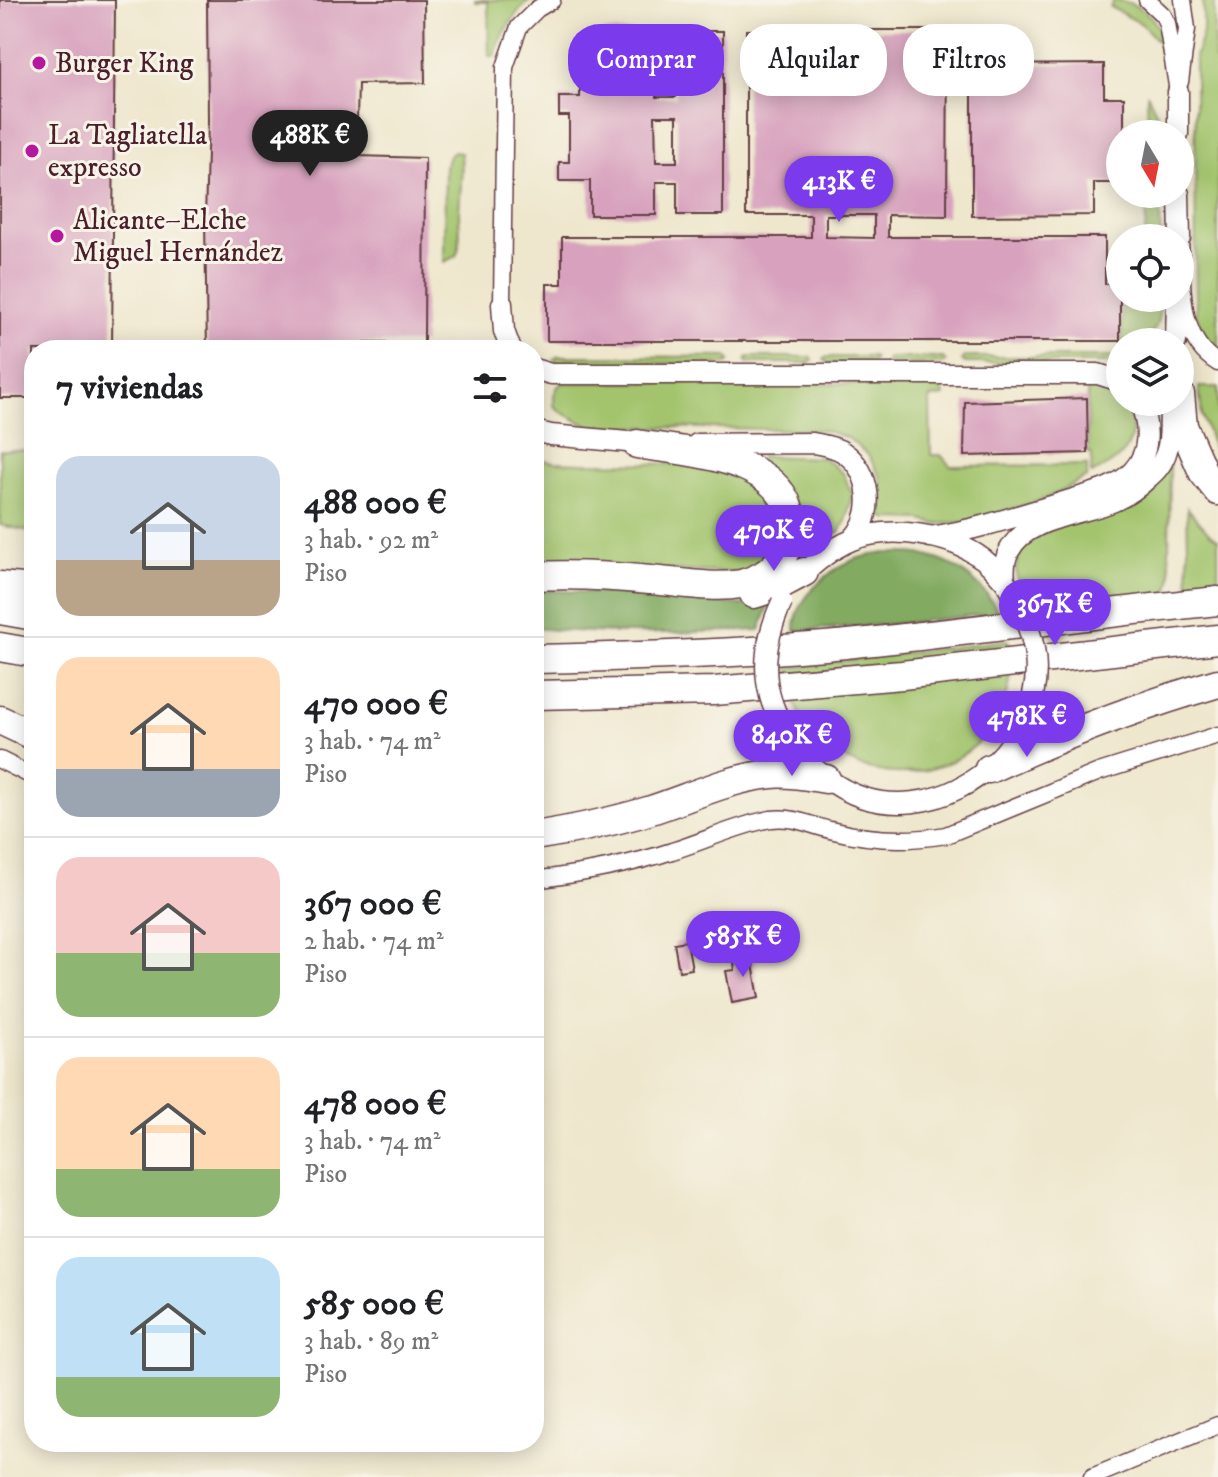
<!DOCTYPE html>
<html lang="es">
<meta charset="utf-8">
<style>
:root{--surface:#fff;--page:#f2f2f2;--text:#202124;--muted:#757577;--line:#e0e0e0;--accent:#7c3aed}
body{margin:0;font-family:"IM FELL DW Pica",serif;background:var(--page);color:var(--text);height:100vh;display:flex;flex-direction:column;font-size:30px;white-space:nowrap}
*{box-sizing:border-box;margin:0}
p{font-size:26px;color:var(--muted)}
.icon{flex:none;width:44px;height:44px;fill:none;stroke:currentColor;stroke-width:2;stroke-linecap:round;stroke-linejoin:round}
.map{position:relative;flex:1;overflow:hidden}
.side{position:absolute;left:24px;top:340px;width:520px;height:1112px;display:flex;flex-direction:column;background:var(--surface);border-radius:32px;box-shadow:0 4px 20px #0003}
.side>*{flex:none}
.banner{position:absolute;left:568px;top:24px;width:530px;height:72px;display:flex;gap:16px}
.needle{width:52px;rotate:170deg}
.tools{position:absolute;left:1106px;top:120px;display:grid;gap:16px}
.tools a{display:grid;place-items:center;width:88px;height:88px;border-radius:50%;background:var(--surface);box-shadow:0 4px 20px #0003;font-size:40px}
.price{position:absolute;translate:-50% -68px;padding:0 18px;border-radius:28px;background:var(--accent);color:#fff;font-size:26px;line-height:52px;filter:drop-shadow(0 2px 4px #0008)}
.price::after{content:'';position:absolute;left:50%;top:48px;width:24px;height:18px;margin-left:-12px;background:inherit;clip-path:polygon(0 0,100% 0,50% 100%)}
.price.selected{background:#222;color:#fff}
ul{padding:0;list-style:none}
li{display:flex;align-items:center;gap:24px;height:200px;padding:0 32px}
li+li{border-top:2px solid var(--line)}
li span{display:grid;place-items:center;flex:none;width:224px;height:160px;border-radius:24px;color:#555}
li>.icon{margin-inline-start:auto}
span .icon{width:96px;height:96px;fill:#fffc;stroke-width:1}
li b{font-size:34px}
h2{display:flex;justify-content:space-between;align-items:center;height:96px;padding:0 32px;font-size:34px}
.chip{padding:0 28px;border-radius:32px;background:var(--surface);box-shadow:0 4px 20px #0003;font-size:28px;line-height:72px}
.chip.selected{background:var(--accent);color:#fff}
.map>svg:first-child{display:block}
.green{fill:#a3c46d;stroke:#76724c;stroke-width:2}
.forest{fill:#82aa60;stroke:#666446;stroke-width:2}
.building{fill:#d8a2be;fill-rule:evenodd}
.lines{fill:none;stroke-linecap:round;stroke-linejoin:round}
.minor-casing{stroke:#633d43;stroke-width:19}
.tertiary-casing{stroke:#633d43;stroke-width:23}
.motorway-casing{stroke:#633d43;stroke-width:31}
.minor{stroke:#fff;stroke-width:16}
.tertiary{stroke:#fff;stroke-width:20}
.motorway{stroke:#fff;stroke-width:28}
.tertiary-bridge-casing{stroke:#633d43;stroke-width:23;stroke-linecap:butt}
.tertiary-bridge{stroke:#fff;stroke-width:20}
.poi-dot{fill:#b5179e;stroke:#f7f3e8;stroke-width:3}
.labels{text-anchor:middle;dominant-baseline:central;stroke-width:6;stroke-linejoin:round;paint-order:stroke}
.poi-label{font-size:28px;fill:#4a1f2b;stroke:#f7f3e8;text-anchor:start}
</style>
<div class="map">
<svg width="1218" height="1477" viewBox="0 0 1218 1477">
<rect width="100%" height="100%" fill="#f7f3e8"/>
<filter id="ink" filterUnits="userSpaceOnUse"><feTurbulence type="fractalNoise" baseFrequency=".0125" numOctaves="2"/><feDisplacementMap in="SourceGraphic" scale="16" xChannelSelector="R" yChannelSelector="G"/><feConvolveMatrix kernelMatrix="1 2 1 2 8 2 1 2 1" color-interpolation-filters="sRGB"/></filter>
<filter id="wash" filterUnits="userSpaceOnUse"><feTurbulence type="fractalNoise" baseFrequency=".006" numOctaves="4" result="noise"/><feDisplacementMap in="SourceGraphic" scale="32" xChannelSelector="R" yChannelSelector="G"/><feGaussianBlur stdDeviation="1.8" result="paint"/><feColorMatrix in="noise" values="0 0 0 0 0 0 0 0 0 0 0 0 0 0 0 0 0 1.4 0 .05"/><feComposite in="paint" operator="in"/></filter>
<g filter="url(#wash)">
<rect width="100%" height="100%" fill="#efe7cd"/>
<!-- green -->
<path class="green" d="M475 0H530C512 16 502 34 494 56H489L488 2H475Z
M1114 0C1129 0 1150 11 1157 26 1160 31 1160 39 1161 45L1142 24 1110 7Z
M1203 0H1214V60H1218V354C1208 341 1201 329 1196 313L1195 57 1203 32Z
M1147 93 1158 116 1160 134H1148Z
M455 152 461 153C463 173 460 192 459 212 459 227 462 243 456 256L444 262 445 166 450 154Z
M1147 194H1159L1161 238H1145Z
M1122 298H1160C1160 327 1155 342 1122 342Z
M558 356 727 357 730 361 727 364 558 363 554 359Z
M748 357H810L813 360 810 363H748L746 361Z
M827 357H872L875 359 871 363H827L824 359Z
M964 357H1120V368L1110 363H965L962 360Z
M888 358H943L946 362 943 364H889L886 362Z
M701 382 934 385 940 388 944 396 930 398 931 455H941L950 466 1087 465V477L1046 499 965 522 936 524 921 520 886 519 882 515 883 496 880 476 868 455 848 438 823 430 588 426 563 413 554 406V395L558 386 564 383Z
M1087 385 1113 388 1119 392 1120 402H1126C1135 416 1135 438 1124 452 1117 461 1102 469 1091 474L1092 454 1088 453Z
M1199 387H1218V461L1202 416Z
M0 450H34V532L0 525Z
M761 456 824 458 844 474 852 495 846 521 839 532 827 538 789 567 799 551 759 463Z
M534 458 555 462 583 463 690 464 754 482 776 507 781 531 767 559 745 573 534 566Z
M1170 467 1169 553 1171 577 1169 592 1032 612C1017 583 1009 575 1024 543Z
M1187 508 1210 534 1218 539V587L1189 590Z
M1008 640C1032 752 898 817 819 739 800 720 789 696 789 668Z"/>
<!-- forest -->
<path class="forest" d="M885 553C900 553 916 552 930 557 958 564 987 587 998 613L903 623 795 631C794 600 827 571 853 560 863 556 874 555 885 553Z
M534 590 632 594 742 605 770 603 760 630C685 633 609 636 534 628Z"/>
<g id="blocks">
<!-- building -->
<path class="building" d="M0 0H115L112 350H34V398H0Z
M207 0H424L425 83 358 84 357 119 358 156 425 158 424 343H361L362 350H207L205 218 208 122Z
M746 30H948L947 216 888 215V237H1105V284H1120V341H547V284H562V237H811V215H746ZM826 215H874V238L826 237Z
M601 31H656V97H676L677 31H723V215H677V182H656V215H590V181H559V162H569V116H559V97H580V63H601ZM655 116H677V162H656Z
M1104 64V97H1124V134H1120V183H1094V215L972 216V65Z
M1087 398 1088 453 964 456 965 402Z
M687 941 692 969 679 971 674 943Z
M751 953 759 998 732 1003 726 971 735 970 733 956Z"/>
</g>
</g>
<g filter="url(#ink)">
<use href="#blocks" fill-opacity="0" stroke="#633d43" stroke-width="2"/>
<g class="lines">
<!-- minor casing -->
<g class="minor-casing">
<path id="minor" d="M1147 0 1163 15 1167 23 1178 92
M1180 82 1187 29 1183 0
M1180 242C1183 283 1177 339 1218 363
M502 304 505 67 519 27 537 9 552 0
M0 760 34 777
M534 880C580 874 627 866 672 851 705 841 737 825 771 819 793 816 810 825 830 830 869 840 906 842 946 835L1099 772 1218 735
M1092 1477 1218 1425"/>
</g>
<!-- tertiary casing -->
<g class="tertiary-casing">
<path id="tertiary" d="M1178 134V92
M1179 194 1180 238
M502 304 504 331 511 350
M1176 342 1177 298
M534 369 551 374H1098L1120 381
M534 431 551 435 649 444
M697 444 813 443C823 445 834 446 843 452 872 471 876 515 852 540
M930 537C975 530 1018 516 1061 503 1084 495 1116 490 1133 471 1151 452 1149 424 1140 402
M797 580C812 565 832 548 852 540 891 525 949 534 983 559 991 565 998 574 1005 581
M1005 581C1004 571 1004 560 1009 551 1026 517 1082 515 1114 501 1128 495 1138 488 1149 477 1155 472 1161 465 1164 458 1172 442 1169 419 1170 402
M790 743C811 767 833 788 864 798 928 817 997 780 1024 721"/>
</g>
<!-- motorway casing -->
<g class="motorway-casing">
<path id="motorway" d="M1180 394 1183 426 1203 472 1218 491
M534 576C573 574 611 576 650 580 679 582 712 589 741 584 762 579 779 567 787 547 793 534 793 520 788 506 768 455 684 452 637 444
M0 586 34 589
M754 594 776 587 804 572
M0 610 34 616
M0 647 34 653
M534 659C632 657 728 654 825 646 957 634 1087 614 1218 601
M534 695 714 691 902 675 1218 639
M0 720 34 736
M989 769C1063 735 1139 706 1218 683
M534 836C572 830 611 822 648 811 689 798 729 778 771 774 790 772 808 776 826 779"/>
</g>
<!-- minor -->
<use href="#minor" class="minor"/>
<!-- tertiary -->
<use href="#tertiary" class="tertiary"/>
<!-- motorway -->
<use href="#motorway" class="motorway"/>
<!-- tertiary-bridge casing -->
<g class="tertiary-bridge-casing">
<path id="tertiary-bridge" d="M1005 581C1033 627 1048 669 1024 721
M782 602C768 632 761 663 770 696 774 712 783 728 790 743"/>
</g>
<!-- tertiary-bridge -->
<use href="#tertiary-bridge" class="tertiary-bridge"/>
</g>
</g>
<!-- markers -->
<g class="poi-dot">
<circle cx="39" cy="63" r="8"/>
<circle cx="32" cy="151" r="8"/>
<circle cx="57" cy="236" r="8"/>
</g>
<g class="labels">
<!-- poi labels -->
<g class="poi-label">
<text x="55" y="63">Burger King</text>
<text x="48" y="135">La Tagliatella<tspan x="48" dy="32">expresso</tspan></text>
<text x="73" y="220">Alicante–Elche<tspan x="73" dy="32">Miguel Hernández</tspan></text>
</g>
</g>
</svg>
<div class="tools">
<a><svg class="needle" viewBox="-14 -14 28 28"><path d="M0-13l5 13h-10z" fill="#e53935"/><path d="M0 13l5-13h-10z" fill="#757577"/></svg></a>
<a><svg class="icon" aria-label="locate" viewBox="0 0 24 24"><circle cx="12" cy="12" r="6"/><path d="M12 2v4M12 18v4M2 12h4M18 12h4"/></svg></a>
<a><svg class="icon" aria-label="layers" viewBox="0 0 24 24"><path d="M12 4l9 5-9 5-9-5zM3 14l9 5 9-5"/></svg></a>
</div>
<b class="price selected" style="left:310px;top:178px">488K €</b>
<b class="price" style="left:839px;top:224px">413K €</b>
<b class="price" style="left:774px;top:573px">470K €</b>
<b class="price" style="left:1055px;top:647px">367K €</b>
<b class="price" style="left:1027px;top:759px">478K €</b>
<b class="price" style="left:792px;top:778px">840K €</b>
<b class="price" style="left:743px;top:979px">585K €</b>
<div class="banner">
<a class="chip selected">Comprar</a>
<a class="chip">Alquilar</a>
<a class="chip">Filtros</a>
</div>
<section class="side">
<h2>7 viviendas<svg class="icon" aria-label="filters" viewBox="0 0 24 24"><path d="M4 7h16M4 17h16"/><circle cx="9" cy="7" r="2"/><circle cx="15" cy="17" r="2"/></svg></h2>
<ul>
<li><span style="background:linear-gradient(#c9d6e8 65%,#b9a48a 0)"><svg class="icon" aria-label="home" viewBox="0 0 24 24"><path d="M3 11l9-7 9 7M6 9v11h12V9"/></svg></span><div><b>488 000 €</b><p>3 hab. · 92 m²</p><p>Piso</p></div></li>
<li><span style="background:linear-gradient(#ffd9b3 70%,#9aa5b1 0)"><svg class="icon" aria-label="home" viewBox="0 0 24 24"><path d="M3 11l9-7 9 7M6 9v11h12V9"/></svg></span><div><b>470 000 €</b><p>3 hab. · 74 m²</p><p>Piso</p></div></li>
<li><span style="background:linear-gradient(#f6c9c9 60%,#8fb573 0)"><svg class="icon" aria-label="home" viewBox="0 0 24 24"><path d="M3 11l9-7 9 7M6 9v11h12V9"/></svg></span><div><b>367 000 €</b><p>2 hab. · 74 m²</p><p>Piso</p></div></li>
<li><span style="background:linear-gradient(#ffd9b3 70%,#8fb573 0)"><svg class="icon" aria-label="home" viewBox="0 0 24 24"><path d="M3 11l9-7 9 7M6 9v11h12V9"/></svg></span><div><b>478 000 €</b><p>3 hab. · 74 m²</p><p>Piso</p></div></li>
<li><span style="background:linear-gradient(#bfe0f5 75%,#8fb573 0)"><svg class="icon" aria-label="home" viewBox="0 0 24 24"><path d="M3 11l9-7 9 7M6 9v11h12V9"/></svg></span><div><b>585 000 €</b><p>3 hab. · 89 m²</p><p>Piso</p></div></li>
</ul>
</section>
</div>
